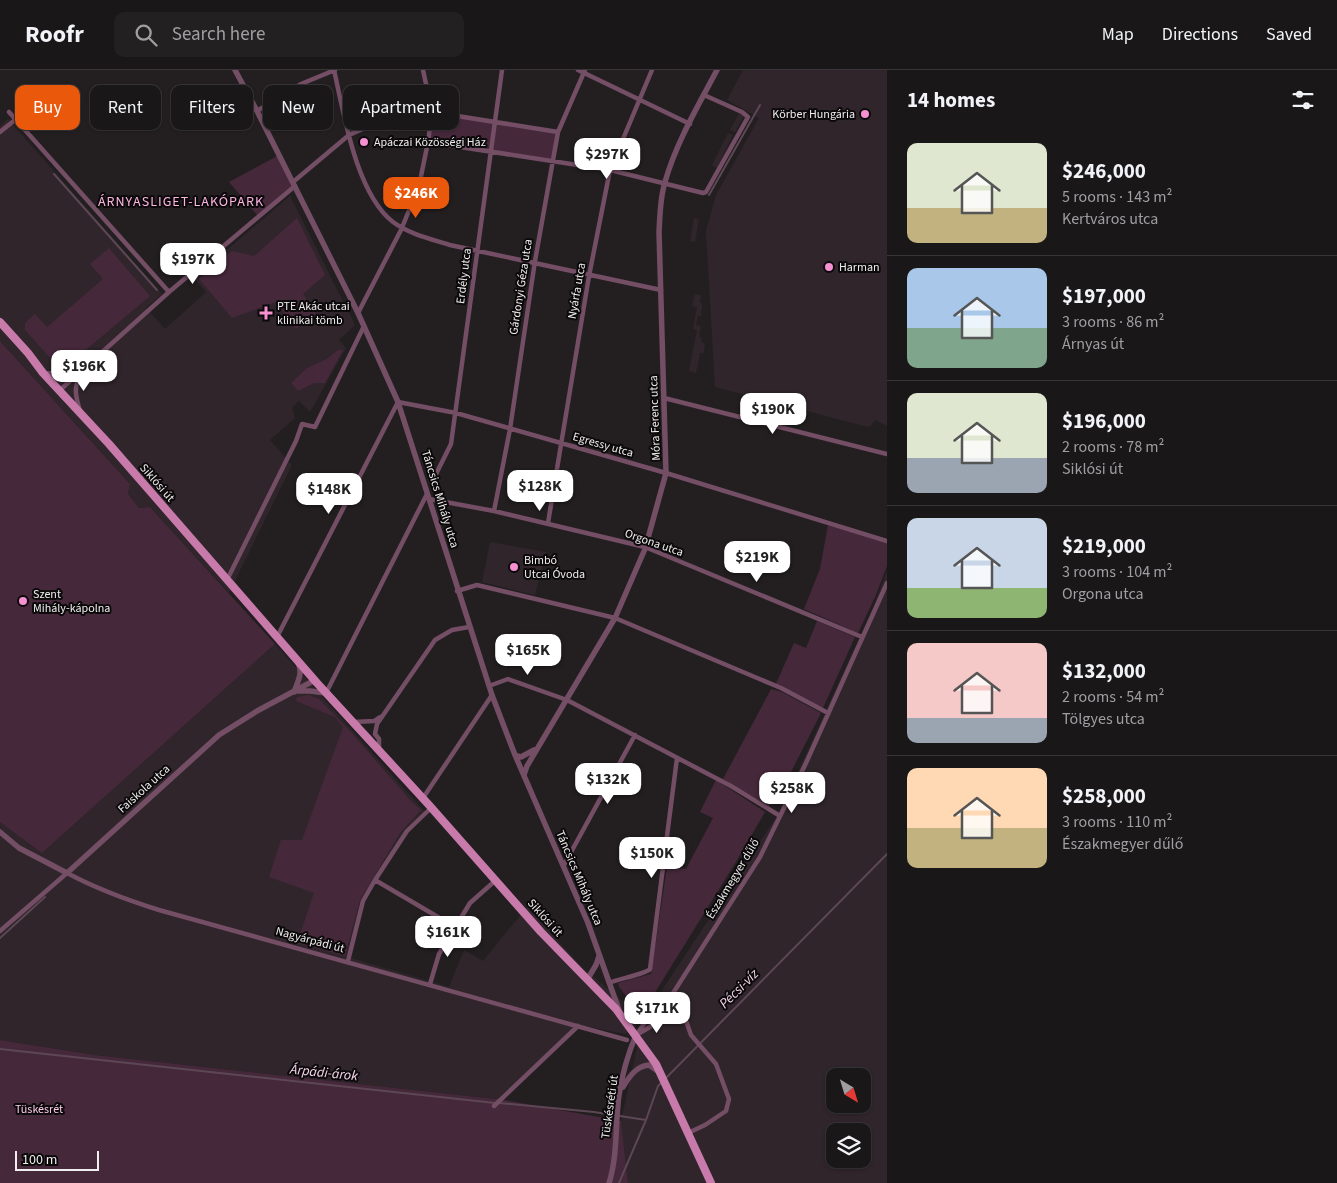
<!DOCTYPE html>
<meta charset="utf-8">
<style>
:root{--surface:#1a1719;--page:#232022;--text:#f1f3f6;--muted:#9f9fa2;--line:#383638;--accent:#ea580c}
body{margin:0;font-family:"Source Sans 3",sans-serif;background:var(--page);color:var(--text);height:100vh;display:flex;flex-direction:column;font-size:19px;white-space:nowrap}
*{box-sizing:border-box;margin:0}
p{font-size:16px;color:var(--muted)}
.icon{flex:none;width:28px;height:28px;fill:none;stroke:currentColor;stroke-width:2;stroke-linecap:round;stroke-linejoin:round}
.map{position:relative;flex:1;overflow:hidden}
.panel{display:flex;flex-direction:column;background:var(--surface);width:450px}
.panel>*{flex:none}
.guide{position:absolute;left:15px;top:15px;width:475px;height:45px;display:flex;gap:10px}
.needle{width:32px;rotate:142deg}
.buttons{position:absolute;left:826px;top:998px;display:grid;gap:10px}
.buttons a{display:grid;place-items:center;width:45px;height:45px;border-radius:10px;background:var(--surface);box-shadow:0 1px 4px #0004,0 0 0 1px var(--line);font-size:25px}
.scale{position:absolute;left:15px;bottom:12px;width:84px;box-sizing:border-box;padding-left:5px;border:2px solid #f0edee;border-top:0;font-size:14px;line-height:18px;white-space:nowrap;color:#f0edee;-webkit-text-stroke:4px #0b090a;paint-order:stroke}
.price{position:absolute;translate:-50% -42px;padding:0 11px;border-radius:10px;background:#fff;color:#222;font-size:16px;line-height:32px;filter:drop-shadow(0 1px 2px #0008)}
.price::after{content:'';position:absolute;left:50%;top:30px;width:15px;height:11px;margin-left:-8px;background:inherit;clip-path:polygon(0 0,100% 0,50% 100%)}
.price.active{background:var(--accent);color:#fff}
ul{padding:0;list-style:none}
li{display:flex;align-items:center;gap:15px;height:125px;padding:0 20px}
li+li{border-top:1px solid var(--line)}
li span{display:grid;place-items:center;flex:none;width:140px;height:100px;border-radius:10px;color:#555}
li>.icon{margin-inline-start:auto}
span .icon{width:60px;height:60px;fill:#fffc;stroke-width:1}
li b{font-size:21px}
h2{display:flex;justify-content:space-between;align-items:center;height:60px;padding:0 20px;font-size:21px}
.chip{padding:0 18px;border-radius:10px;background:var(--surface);box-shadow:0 1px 4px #0004,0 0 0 1px var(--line);font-size:18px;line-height:45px}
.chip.active{background:var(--accent);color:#fff}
header{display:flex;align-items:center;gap:30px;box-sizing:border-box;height:70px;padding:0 25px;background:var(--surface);border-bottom:1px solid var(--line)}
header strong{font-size:24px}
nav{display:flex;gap:28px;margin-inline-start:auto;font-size:18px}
.search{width:350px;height:45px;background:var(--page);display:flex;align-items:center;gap:12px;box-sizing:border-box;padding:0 18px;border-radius:10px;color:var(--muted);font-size:19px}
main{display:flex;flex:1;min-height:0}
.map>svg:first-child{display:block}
.built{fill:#2f252b;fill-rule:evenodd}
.green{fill:#46283b}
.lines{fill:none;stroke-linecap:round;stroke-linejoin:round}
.stream{stroke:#5d4755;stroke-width:2}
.minor{stroke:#744e65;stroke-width:4.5}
.tertiary{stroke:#744e65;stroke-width:5.5}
.primary{stroke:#c87aab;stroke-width:8}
.poi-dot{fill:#f590d1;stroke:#0b090a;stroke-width:2}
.labels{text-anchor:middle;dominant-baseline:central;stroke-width:4;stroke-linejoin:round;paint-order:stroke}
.poi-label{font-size:12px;fill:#f0edee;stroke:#0b090a;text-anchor:start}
.street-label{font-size:12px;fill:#f0edee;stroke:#0b090a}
.park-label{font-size:12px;fill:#facbe7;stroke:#0b090a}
.neighbourhood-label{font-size:14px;letter-spacing:1px;fill:#fcb4e0;stroke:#0b090a}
.water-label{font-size:14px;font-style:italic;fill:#f8d8eb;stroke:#0b090a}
</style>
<header>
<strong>Roofr</strong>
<div class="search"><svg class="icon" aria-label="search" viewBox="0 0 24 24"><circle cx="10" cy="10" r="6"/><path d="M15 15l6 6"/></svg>Search here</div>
<nav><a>Map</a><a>Directions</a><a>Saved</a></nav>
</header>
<main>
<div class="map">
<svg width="887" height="1113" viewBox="0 0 887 1113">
<rect width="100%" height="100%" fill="#231f21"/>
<!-- built -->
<path class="built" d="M743 0H887V356L875 350 870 357 864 356 715 317 706 161 716 125 759 48 727 30Z
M739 43 744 46 735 62 730 60Z
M8 49 162 224 146 238 165 259 206 222 194 208 290 126 355 255 339 270 346 278 310 342 299 331 292 337 295 348 270 370 292 395 229 523 150 437 139 438 128 424 130 414 0 271V56Z
M728 63 733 65 717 98 712 95Z
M694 148 699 149 695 172 690 171Z
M695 224 701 225 700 233H702V239L701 246H698L696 255 701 256 699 267 702 268 701 272 704 273 705 277 703 283H700L696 303 689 301 697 260 693 259 697 237 692 236Z
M490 472 546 482 535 525 482 512Z
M887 501V1113H628L621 1051 643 950 625 964 580 955 504 1030 95 985 0 970V726L42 783 275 574 425 742 406 761 363 831 348 887 449 917 464 880 483 891 527 837 582 897 643 949 779 743 872 540ZM835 1006H862V1034H835ZM835 1061H862V1089H835Z"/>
<!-- green -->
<path class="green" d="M432 42 558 62 552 90 428 72Z
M279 85 295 116 258 146 229 112Z
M297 148 325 205 303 224 316 243 296 259 276 232 232 248 199 209 232 181 254 186Z
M109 178 150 226 75 289 64 294 53 291 25 260V253L35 244 47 257 103 209 90 194Z
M0 271 130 414 128 424 139 438 150 437 275 574 42 783 0 752Z
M338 280H343L325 313H314L298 321 291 313 307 298 327 289Z
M828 455 887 473V496L875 527 858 563 804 539 820 499Z
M817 551 855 567 823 638 775 616 794 573 806 578Z
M771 619 782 622 821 643 792 700 769 736 723 709Z
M309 625 319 629 350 661 411 731 421 740 400 763 360 830 345 886 297 873 314 823 269 807 281 770H302L343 657 335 647 296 631 297 627Z
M716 710 765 742 734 795 641 945 619 917 618 913 651 904 667 797 686 799 713 748 700 742Z
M0 970 95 985 504 1030 621 1051 628 1113H0Z"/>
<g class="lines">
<!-- stream -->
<path class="stream" d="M54 104 157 220
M709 125 760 35
M0 868 45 827
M0 979 495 1033
M665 1009 887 784
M499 1033 594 1042 646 1050
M619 1113 646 1050 658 1016 662 1012"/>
<!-- minor -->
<path class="minor" d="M334 0C344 44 356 123 393 152 409 164 431 169 450 175L661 220
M578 0 690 54
M257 41 301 14 335 0
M9 42 169 222
M0 62 15 50
M428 72 610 100 703 123 706 122 748 47 742 42 704 25
M293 112 349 65 388 48 432 42 558 62
M358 243 401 160 419 116 428 72 432 42 423 0
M44 303 61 304 79 302
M80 303C74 319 75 324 80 341
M60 320 169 222 295 116
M664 328 887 384
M433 410 451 374 502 0
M429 429 494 441 645 477 862 567
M494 441 510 359 535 191 558 62 585 0
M548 453 589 206 610 100 652 0
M227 510 296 371 302 354 315 357 364 256
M457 521 477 515 615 548 781 618 828 643
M277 567 398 332 456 343 666 403 887 471
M489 616 508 609 567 630 731 716 780 746
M326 623 427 424
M354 652 374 651 380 647
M379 679V669L375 664 377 654 435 570 452 560 469 557
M423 728 492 625
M564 795 635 665
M375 810 455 857
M0 861 67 803C97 819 127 830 159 840L627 970
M348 891 363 831 375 810 407 761 431 738
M609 913C618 909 646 904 650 899L677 688
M430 914 439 884 470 833 496 810
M668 931 684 945 691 965 716 994 729 1029 726 1041 705 1055 688 1063
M638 964 650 957 659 943
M636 965 646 951 659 942 668 931 760 787 806 693 887 513
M494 1036 578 956"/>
<!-- tertiary -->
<path class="tertiary" d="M235 0 257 41 358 243 398 332 492 625 515 685 588 853 619 940
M297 621H310L326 623
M294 622C298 611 303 603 298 593
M515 685 521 687 534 680
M524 705 527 696 615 548 645 479 666 403 659 162C660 145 660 128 665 112 676 73 698 36 717 0
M0 762 19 778 67 803 219 665 257 641 315 610
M587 910 596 895 599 886
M623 1017C629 1007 636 996 649 995L659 1002
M609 1113C618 1085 615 1054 619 1025 622 1005 628 984 636 965"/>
<!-- primary -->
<path class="primary" d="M0 252 28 283 43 303 109 374 317 613 429 735 541 862 616 939 656 994 711 1113"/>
</g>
<!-- markers -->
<g class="poi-dot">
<circle cx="865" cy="44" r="5"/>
<circle cx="364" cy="72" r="5"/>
<circle cx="829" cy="197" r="5"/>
<path d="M263.5 235.5h5v5h5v5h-5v5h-5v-5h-5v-5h5z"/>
<circle cx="514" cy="497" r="5"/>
<circle cx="23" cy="531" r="5"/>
</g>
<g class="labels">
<!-- poi labels -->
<g class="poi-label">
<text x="855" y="44" text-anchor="end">Körber Hungária</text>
<text x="374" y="72">Apáczai Közösségi Ház</text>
<text x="839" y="197">Harman</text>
<text x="277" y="236">PTE Akác utcai<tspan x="277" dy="14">klinikai tömb</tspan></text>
<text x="524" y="490">Bimbó<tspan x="524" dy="14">Utcai Óvoda</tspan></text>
<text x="33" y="524">Szent<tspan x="33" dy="14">Mihály-kápolna</tspan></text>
</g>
<!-- street labels -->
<g class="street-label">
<text transform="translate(464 206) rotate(-83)">Erdély utca</text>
<text transform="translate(521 217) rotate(-81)">Gárdonyi Géza utca</text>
<text transform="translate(577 221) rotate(-80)">Nyárfa utca</text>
<text transform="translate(655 348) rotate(-92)">Móra Ferenc utca</text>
<text transform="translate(603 375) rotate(16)">Egressy utca</text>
<text transform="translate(157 413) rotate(49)">Siklósi út</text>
<text transform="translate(440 429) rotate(73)">Táncsics Mihály utca</text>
<text transform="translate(654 473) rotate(19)">Orgona utca</text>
<text transform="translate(144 719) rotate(-42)">Faiskola utca</text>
<text transform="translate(579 808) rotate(67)">Táncsics Mihály utca</text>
<text transform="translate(733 809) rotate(-59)">Északmegyer dűlő</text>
<text transform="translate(545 848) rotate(48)">Siklósi út</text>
<text transform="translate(310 870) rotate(15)">Nagyárpádi út</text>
<text transform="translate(610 1037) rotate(-82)">Tüskésréti út</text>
</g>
<!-- park labels -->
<g class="park-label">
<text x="39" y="1039">Tüskésrét</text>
</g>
<!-- neighbourhood labels -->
<g class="neighbourhood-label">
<text x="181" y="132">ÁRNYASLIGET-LAKÓPARK</text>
</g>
<!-- water labels -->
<g class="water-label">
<text transform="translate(739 919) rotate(-45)">Pécsi-víz</text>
<text transform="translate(324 1003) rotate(6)">Árpádi-árok</text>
</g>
</g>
</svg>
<div class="buttons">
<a><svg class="needle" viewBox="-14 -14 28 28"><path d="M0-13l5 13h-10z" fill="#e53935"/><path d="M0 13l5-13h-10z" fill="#9f9fa2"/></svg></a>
<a><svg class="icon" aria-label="layers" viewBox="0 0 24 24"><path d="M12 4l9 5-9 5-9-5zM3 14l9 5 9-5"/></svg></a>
</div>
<div class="scale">100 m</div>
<b class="price" style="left:607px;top:110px">$297K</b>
<b class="price active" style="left:416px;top:149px">$246K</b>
<b class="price" style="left:193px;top:215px">$197K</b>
<b class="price" style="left:84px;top:322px">$196K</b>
<b class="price" style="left:773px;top:365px">$190K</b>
<b class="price" style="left:540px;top:442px">$128K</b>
<b class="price" style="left:329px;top:445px">$148K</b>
<b class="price" style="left:757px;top:513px">$219K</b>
<b class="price" style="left:528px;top:606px">$165K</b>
<b class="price" style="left:608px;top:735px">$132K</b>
<b class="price" style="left:792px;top:744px">$258K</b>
<b class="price" style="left:652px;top:809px">$150K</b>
<b class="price" style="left:448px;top:888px">$161K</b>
<b class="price" style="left:657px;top:964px">$171K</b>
<div class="guide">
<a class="chip active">Buy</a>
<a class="chip">Rent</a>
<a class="chip">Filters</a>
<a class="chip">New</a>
<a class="chip">Apartment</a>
</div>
</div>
<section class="panel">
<h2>14 homes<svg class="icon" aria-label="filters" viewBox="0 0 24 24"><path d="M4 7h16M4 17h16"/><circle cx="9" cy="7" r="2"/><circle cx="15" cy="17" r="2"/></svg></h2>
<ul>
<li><span style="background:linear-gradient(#dfe7d0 65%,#c2b280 0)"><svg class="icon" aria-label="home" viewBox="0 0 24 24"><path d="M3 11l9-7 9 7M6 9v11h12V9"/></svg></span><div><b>$246,000</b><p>5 rooms · 143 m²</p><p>Kertváros utca</p></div></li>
<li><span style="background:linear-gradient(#a9c7e8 60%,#7fa58c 0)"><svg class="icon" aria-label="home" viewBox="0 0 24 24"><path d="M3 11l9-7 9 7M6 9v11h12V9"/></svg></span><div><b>$197,000</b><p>3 rooms · 86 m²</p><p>Árnyas út</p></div></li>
<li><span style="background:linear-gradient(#dfe7d0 65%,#9aa5b1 0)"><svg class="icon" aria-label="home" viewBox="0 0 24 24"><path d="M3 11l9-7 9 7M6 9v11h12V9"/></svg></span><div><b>$196,000</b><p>2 rooms · 78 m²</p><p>Siklósi út</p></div></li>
<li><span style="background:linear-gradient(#c9d6e8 70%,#8fb573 0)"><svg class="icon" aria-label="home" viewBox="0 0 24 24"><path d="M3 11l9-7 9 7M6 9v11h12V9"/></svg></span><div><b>$219,000</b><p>3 rooms · 104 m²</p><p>Orgona utca</p></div></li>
<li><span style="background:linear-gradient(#f6c9c9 75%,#9aa5b1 0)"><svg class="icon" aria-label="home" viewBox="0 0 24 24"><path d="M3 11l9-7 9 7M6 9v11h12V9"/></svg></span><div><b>$132,000</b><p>2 rooms · 54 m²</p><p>Tölgyes utca</p></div></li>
<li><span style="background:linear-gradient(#ffd9b3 60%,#c2b280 0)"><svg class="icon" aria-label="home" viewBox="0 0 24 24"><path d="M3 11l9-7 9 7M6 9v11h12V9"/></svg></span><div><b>$258,000</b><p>3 rooms · 110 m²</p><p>Északmegyer dűlő</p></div></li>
</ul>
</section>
</main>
